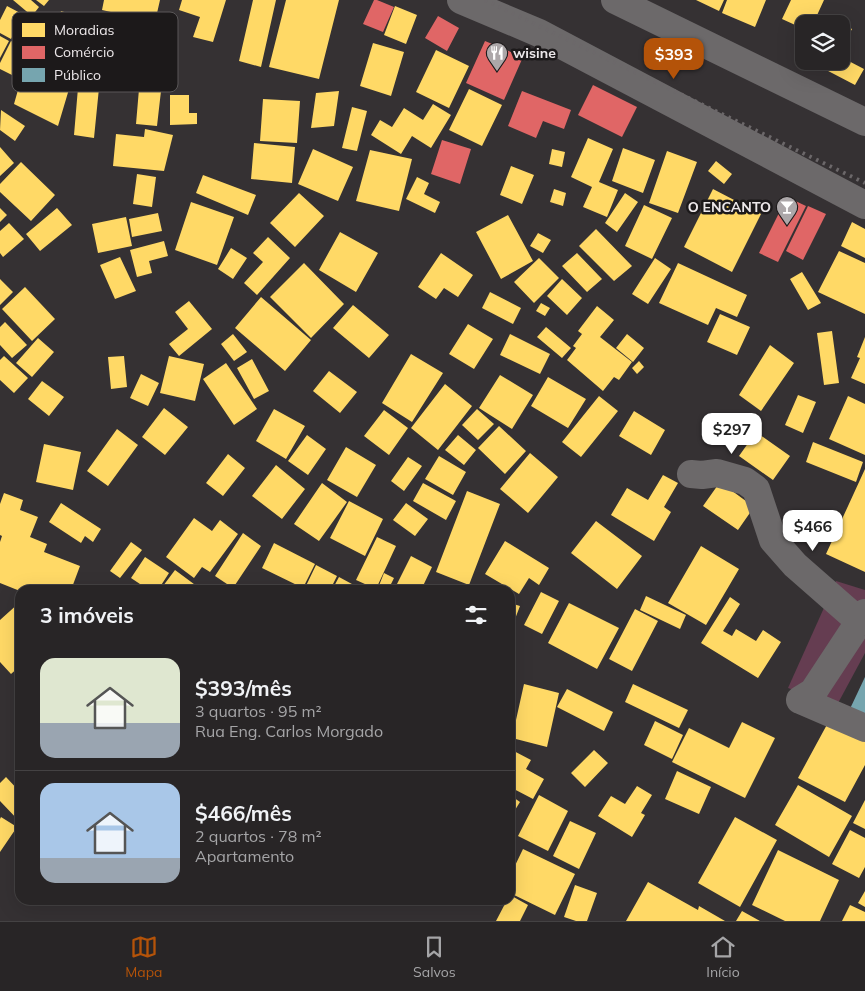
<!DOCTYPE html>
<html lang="pt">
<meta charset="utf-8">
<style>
:root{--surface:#282526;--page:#302d2e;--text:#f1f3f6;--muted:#a5a5a7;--line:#444243;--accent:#b45309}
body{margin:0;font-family:Mulish,sans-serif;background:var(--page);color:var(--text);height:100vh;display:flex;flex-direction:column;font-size:19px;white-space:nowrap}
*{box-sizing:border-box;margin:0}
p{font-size:16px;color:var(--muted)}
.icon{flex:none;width:28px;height:28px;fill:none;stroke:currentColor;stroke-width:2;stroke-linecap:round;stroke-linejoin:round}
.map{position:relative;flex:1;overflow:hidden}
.sheet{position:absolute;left:15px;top:585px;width:500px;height:320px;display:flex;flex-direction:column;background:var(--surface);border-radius:15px;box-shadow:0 5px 20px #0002,0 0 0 1px var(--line)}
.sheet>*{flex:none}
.tools{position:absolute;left:795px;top:15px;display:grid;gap:10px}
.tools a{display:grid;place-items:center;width:55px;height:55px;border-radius:10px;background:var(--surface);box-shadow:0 5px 20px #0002,0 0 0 1px var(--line);font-size:25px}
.price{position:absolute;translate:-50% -42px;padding:0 11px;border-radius:10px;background:#fff;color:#222;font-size:16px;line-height:32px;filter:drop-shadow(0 1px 2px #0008)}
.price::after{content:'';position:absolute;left:50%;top:30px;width:15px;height:11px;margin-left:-8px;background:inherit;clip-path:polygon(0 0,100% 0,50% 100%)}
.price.on{background:var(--accent);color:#fff}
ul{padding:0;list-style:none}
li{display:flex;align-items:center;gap:15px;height:125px;padding:0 25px}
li+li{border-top:1px solid var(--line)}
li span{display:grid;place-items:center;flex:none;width:140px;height:100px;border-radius:15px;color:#555}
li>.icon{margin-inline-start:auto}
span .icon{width:60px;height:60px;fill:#fffc;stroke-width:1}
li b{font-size:21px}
h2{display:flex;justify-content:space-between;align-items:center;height:60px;padding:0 25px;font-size:21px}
.dock{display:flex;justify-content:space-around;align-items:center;height:70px;border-top:1px solid var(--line);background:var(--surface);font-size:14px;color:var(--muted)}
.dock a{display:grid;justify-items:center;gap:2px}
.dock .on{color:var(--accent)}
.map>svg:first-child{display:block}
.green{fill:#653d51}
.homes{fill:#ffd966}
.shops{fill:#e06666}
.public{fill:#76a5af}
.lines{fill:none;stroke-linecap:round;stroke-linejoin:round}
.minor{stroke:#6c696a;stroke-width:28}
.rail{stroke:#6c686a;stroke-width:4;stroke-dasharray:2.5 5;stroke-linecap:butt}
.labels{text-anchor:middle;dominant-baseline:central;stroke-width:5;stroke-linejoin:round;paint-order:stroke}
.poi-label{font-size:14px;font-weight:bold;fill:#ece7e9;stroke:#1c191a;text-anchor:start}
.key{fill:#1c191a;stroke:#5a5758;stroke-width:1}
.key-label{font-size:14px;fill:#ece7e9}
</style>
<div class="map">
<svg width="865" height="921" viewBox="0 0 865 921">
<rect width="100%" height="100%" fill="#353133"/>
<!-- green -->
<path class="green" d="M836 581 865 590V653L837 705 788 688Z"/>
<!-- homes -->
<path class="homes" d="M13 0H31L39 7 32 16Z
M36 0H49L44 6Z
M104 0H160L155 22 102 10Z
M182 0H226L213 42 193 37 200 17 179 10Z
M253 0H276L261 67 239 61Z
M286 0H339L319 79 269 67Z
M696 0H724L719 11Z
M727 0H766L755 27 722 13Z
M791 0H824L813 24H804V29L782 19Z
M7 6 24 15 11 39 0 33V20Z
M395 6 417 15 406 44 384 35Z
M61 11 87 19 75 62 48 54Z
M834 20 852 29 841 49V24H831Z
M28 29 41 36 18 78 0 69V63L11 41 20 46Z
M0 36 9 41 0 58Z
M373 43 404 52 391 96 360 86Z
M436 50 469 66 449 108 416 92Z
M40 55 75 69 58 126 14 104 20 83 30 66Z
M841 57 864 69 855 85 809 61H841Z
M79 76 100 78 94 138 74 135Z
M139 89 161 91 157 126 136 124Z
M469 89 502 105 482 146 449 130Z
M339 91 334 126 311 128 316 93Z
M170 95H189V113H197V124L170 125Z
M263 99 300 101 297 143 260 141Z
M433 104 451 115 431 148 412 136 401 154 371 135 380 120 392 127 404 108 423 120Z
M352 107 367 111 357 151 342 148Z
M1 110 25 126 15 141 0 130Z
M145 129 173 135 164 171 113 166 116 134 144 137Z
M588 138 613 149 599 182 618 190 607 217 583 207 592 187 571 177Z
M254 143 295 147 292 183 251 179Z
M0 147 14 163 0 176Z
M623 148 655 160 643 193 612 181Z
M313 149 353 167 338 201 298 184Z
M552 149 565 152 562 167 549 164Z
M370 150 412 159 399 211 356 201Z
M667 151 697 162 678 213 649 203Z
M716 161 732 174 724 184 708 171Z
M21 162 55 195 31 221 0 192V184Z
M511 166 534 175 522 204 500 195Z
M137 174 156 177 152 207 133 204Z
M203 175 256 195 248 215 196 193Z
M417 177 429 183 424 194 440 202 435 213 406 199Z
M554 189 566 193 563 206 550 202Z
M713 189 761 214 732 272 684 247Z
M299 193 324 216 295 247 270 223Z
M625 193 638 202 617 232 605 223Z
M191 202 234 217 217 265 175 250Z
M644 205 672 218 652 259 625 246Z
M0 208 7 215 0 222Z
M57 208 72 225 40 251 26 234Z
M158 213 162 231 132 237 129 219Z
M508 215 533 261 501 279 476 232Z
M126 217 132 246 98 253 92 224Z
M852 222 865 229V258L841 246Z
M9 223 24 239 3 257 0 253V231Z
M596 229 632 266 614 281 579 246Z
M340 232 378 253 356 292 319 270Z
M538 233 551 240 543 253 530 246Z
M268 237 290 258 257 295 244 283 263 262 253 253Z
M164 241 168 256 149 261 152 273 137 277 130 250Z
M231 248 247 258 233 279 218 269Z
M839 251 865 263V314L818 292Z
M441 253 473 275 458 297 444 288 436 299 418 287Z
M577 253 602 279 587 292 562 266Z
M120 257 136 291 115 299 100 265Z
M539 258 559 278 534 303 514 282Z
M655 258 671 269 648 304 632 294Z
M304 263 344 304 311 338 270 297Z
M678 263 747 295 737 317 716 308 708 325 659 303Z
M802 272 821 303 808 310 790 279Z
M0 279 13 292 0 305Z
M562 279 582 298 567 315 547 296Z
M25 287 55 319 32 341 2 309Z
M490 292 521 308 513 324 482 308Z
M261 297 311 340 285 371 235 328Z
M189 301 212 329 179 356 169 344 188 329 175 312Z
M541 303 550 308 545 316 536 311Z
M353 305 389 335 369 358 333 328Z
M597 306 614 320 600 337 632 362 619 380 614 377 603 391 567 360 576 348 573 346 582 334 578 331Z
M720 314 750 327 737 355 707 342Z
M5 322 27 345 12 358 0 345V327Z
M468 324 493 339 474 369 449 354Z
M546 327 571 348 562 358 537 337Z
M832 331 839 383 824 385 817 333Z
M233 334 247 352 234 361 221 344Z
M510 334 550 354 540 374 500 355Z
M627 334 644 348 633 362 616 348Z
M865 337V384L851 378 860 358 857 357Z
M38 338 54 352 32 377 16 363Z
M770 345 794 363 761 411 739 395Z
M411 354 443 373 412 422 382 403Z
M4 356 28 378 14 393 0 380V360Z
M124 356 127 387 111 389 108 357Z
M169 356 204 364 195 401 160 393Z
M252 359 269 391 254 399 237 368Z
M639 361 644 367 637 374 632 368Z
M226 363 257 409 234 425 203 379Z
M329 371 357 392 340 413 313 391Z
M141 374 159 383 148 406 130 398Z
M500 375 533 395 512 429 479 408Z
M548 377 586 399 568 428 531 406Z
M42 381 64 397 49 416 28 399Z
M445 384 472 406 438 450 411 428Z
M798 395 816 402 803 433 785 425Z
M599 396 618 411 581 457 562 442Z
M848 396 865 404V455L829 439Z
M164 408 188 427 165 455 142 437Z
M274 409 305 426 286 459 256 441Z
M477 409 494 424 478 440 462 425Z
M384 410 408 428 389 455 364 436Z
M634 411 665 430 651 455 619 436Z
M499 426 526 451 505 474 478 448Z
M117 429 138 445 108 486 87 471Z
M756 432 790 456 773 480 739 456Z
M307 435 326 449 308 475 288 461Z
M458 435 476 450 464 465 445 450Z
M813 442 863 462 856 482 806 462Z
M44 444 81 452 73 490 36 482Z
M346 447 376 465 357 497 327 480Z
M530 453 558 477 528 513 500 489Z
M228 454 245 468 223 496 206 483Z
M439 456 466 472 453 495 425 479Z
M408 457 422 466 404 491 391 481Z
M276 465 305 489 282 519 252 496Z
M865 469V572L826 554Z
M663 475 678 483 664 507 671 512 654 541 611 515 627 488 648 500Z
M720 482 754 507 738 530 703 506Z
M322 483 347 502 319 541 294 524Z
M423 483 456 501 446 520 413 501Z
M467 491 500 504 469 585 436 572Z
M4 493 23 500 20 510 38 517 30 537 47 544 44 552 80 566 71 590 20 591 0 583V542L2 536 0 535V504Z
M349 501 383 519 365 556 330 538Z
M61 503 101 529 93 542 85 536 81 543 49 522Z
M406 503 428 519 415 536 393 520Z
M194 518 212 531 220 520 238 534 210 572 202 567 194 578 166 557Z
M596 521 642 556 617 589 571 553Z
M243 533 261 546 233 588 215 576Z
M377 537 396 546 376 589 356 580Z
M505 541 549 568 539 585 529 578 519 594 485 574Z
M131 542 142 550 120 578 110 571Z
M274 543 315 564 303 588 262 568Z
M701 546 739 569 706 625 668 603Z
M411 556 432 567 422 588 427 590H394Z
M145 557 169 573 158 590H149L131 578Z
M316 565 337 576 330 590H304Z
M175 570 202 590H160Z
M384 573 394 578 388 590 378 588Z
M339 577 363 590H332Z
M259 584 269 590H255Z
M541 592 559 601 542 634 524 625Z
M646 596 686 615 680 629 640 610Z
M730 597 740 604 723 631 732 636 736 629 756 641 763 630 781 642 758 678 701 643Z
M20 602V666L11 674 0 662V620Z
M510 603 520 606 510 632Z
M569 603 619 628 597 669 548 643Z
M635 609 658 621 632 671 609 659Z
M524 684 559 693 547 747 512 738Z
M633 684 688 710 679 728 625 702Z
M567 689 613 712 604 731 557 707Z
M830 719 865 737V765L845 802 798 778Z
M655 721 683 735 672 759 644 745Z
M742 722 775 738 745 798 672 762 689 728 729 748Z
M510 749 531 760 526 769 544 779 533 799 510 787Z
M594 750 608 763 585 787 571 773Z
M677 771 711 787 699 814 665 799Z
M6 777 20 792V822L0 801V783Z
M798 785 852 816 829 857 775 825Z
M637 786 652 795 641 813 645 815 632 837 598 816 611 796 625 804Z
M510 795 520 802 510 818Z
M539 795 568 811 548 851 518 836Z
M865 800V829L853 823Z
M1 817 17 827 0 852V819Z
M735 817 777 840 740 907 698 883Z
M570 821 596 833 579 869 553 856Z
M850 830 865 838V867L859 878 832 864Z
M523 849 575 874 555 915 510 893V876Z
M778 850 839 880 820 921H785L752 905Z
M648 882 698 910 699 906 725 921H626Z
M575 885 597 893 587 921H576L564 917Z
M865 891V907L858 903Z
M510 895 528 905 520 921H496L507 900H510Z
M850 905 865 912V921H842Z
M742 911 760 921H736Z"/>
<!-- shops -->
<path class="shops" d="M374 0H377L394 7 383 32 363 24Z
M438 16 459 28 447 51 425 38Z
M485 41 523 57 504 100 466 83Z
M593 85 637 107 622 137 578 115Z
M522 91 571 110 564 129 543 121 536 138 508 126Z
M442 140 471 149 460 184 431 174Z
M787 197 806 206 778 262 759 253Z
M808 206 826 214 803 260 786 251Z"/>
<!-- public -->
<path class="public" d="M865 677V721L848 713Z"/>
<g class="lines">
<!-- minor -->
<path class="minor" d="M461 0 539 33 865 205
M615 0 865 122
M691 474 702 475 717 473 745 481 756 489 773 540 795 565 860 622
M800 700 813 692 865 613
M800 700 865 728"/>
<!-- rail -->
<path class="rail" d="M485 0 865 183"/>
</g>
<!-- icons -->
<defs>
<g id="restaurant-pin" transform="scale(1.125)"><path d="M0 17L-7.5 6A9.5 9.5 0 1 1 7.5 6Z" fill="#aca7a9" stroke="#1c191a"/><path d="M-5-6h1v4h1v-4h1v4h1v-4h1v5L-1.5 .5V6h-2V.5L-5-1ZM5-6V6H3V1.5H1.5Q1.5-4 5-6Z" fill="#fff"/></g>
<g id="bar-pin" transform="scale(1.125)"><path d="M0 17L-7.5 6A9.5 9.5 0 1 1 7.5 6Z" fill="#aca7a9" stroke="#1c191a"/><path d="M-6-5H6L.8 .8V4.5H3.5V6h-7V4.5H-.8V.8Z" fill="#fff"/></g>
</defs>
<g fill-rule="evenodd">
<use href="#restaurant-pin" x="497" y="53"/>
<use href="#bar-pin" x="787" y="207"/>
</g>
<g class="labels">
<!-- poi labels -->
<g class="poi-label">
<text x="513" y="53">wisine</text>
<text x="771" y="207" text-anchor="end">O ENCANTO</text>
</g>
</g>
<!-- legend -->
<rect x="12" y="12" width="166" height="80" rx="8" class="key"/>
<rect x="22" y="23" width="23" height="14" fill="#ffd966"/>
<rect x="22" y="46" width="23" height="13" fill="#e06666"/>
<rect x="22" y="68" width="23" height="14" fill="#76a5af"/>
<g class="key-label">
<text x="54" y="35">Moradias</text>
<text x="54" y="57">Comércio</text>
<text x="54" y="80">Público</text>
</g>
</svg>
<div class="tools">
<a><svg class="icon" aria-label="layers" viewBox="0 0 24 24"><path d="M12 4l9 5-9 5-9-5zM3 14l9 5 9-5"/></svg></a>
</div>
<b class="price on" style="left:674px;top:80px">$393</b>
<b class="price" style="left:732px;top:455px">$297</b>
<b class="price" style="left:813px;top:552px">$466</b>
<section class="sheet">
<h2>3 imóveis<svg class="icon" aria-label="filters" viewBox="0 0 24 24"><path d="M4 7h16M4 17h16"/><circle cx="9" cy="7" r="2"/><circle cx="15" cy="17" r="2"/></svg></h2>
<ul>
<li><span style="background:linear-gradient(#dfe7d0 65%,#9aa5b1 0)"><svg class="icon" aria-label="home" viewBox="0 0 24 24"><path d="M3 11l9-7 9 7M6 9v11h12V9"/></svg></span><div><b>$393/mês</b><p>3 quartos · 95 m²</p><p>Rua Eng. Carlos Morgado</p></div></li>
<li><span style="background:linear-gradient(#a9c7e8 75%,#9aa5b1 0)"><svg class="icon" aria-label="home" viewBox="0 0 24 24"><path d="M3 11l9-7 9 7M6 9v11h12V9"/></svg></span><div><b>$466/mês</b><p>2 quartos · 78 m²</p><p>Apartamento</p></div></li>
</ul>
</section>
</div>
<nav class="dock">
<a class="on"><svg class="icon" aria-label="map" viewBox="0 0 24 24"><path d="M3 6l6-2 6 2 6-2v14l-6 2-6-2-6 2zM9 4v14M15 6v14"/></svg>Mapa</a>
<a><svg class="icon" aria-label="saved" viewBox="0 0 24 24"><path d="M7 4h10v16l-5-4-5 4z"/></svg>Salvos</a>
<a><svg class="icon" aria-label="home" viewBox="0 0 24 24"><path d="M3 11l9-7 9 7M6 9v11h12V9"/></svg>Início</a>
</nav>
